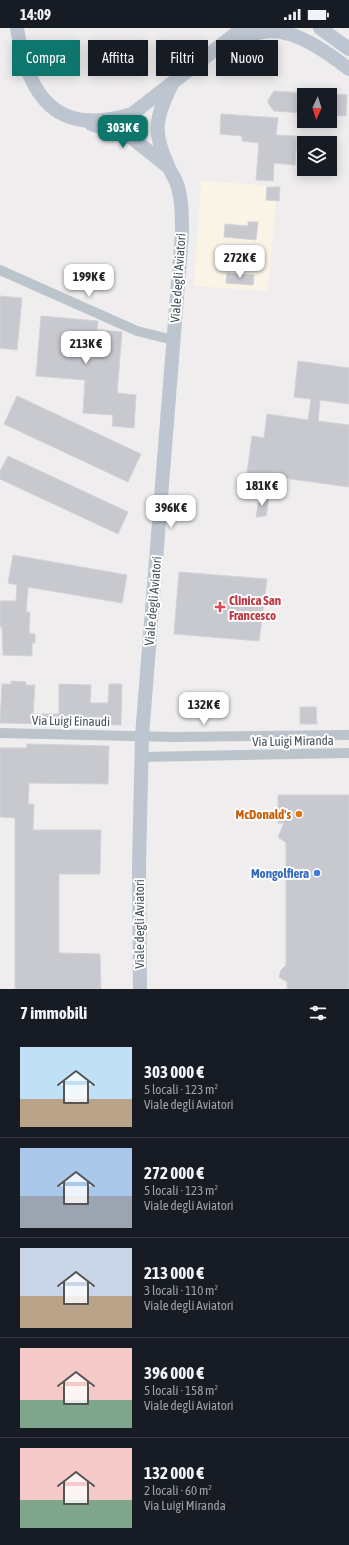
<!DOCTYPE html>
<html lang="it">
<meta charset="utf-8">
<style>
:root{--surface:#171b24;--page:#20242c;--text:#f1f3f6;--muted:#9ea1a6;--line:#363941;--accent:#0f766e}
body{margin:0;font-family:"Asap Condensed",sans-serif;background:var(--page);color:var(--text);height:100vh;display:flex;flex-direction:column;font-size:15px;white-space:nowrap}
*{box-sizing:border-box;margin:0}
p{font-size:13px;color:var(--muted)}
.icon{flex:none;width:22px;height:22px;fill:none;stroke:currentColor;stroke-width:2;stroke-linecap:round;stroke-linejoin:round}
.map{position:relative;height:961px;overflow:hidden}
.drawer{display:flex;flex-direction:column;background:var(--surface);flex:1}
.drawer>*{flex:none}
.guide{position:absolute;left:12px;top:12px;width:325px;height:36px;display:flex;gap:8px}
.needle{width:26px;rotate:184deg}
.fabs{position:absolute;left:297px;top:60px;display:grid;gap:8px}
.fabs a{display:grid;place-items:center;width:40px;height:40px;border-radius:0px;background:var(--surface);box-shadow:0 2px 10px #0003;font-size:20px}
.price{position:absolute;translate:-50% -34px;padding:0 9px;border-radius:8px;background:#fff;color:#222;font-size:13px;line-height:26px;filter:drop-shadow(0 1px 2px #0008)}
.price::after{content:'';position:absolute;left:50%;top:24px;width:12px;height:9px;margin-left:-6px;background:inherit;clip-path:polygon(0 0,100% 0,50% 100%)}
.price.active{background:var(--accent);color:#fff}
ul{padding:0;list-style:none}
li{display:flex;align-items:center;gap:12px;height:100px;padding:0 20px}
li+li{border-top:1px solid var(--line)}
li span{display:grid;place-items:center;flex:none;width:112px;height:80px;border-radius:0px;color:#555}
li>.icon{margin-inline-start:auto}
span .icon{width:48px;height:48px;fill:#fffc;stroke-width:1}
li b{font-size:17px}
h2{display:flex;justify-content:space-between;align-items:center;height:48px;padding:0 20px;font-size:17px}
.tag{padding:0 14px;border-radius:0px;background:var(--surface);box-shadow:0 2px 10px #0003;font-size:14px;line-height:36px}
.tag.active{background:var(--accent);color:#fff}
.status{display:flex;justify-content:space-between;align-items:center;height:28px;padding:0 20px;background:var(--surface);direction:ltr}
.status svg{height:11px;fill:currentColor}
.map>svg:first-child{display:block}
.commercial{fill:#faf4e6}
.building{fill:#c7c9cf;stroke:#d1d3d8}
.lines{fill:none;stroke-linecap:round;stroke-linejoin:round}
.minor{stroke:#bcc4cb;stroke-width:10}
.secondary{stroke:#bcc5d0;stroke-width:14}
.health-dot{fill:#e0444e;stroke:#fff;stroke-width:1.5}
.food-dot{fill:#e8710a;stroke:#fff;stroke-width:1.5}
.shop-dot{fill:#3f7fe0;stroke:#fff;stroke-width:1.5}
.labels{text-anchor:middle;dominant-baseline:central;stroke-width:4;stroke-linejoin:round;paint-order:stroke}
.street-label{font-size:13px;fill:#475059;stroke:#fff}
.health-label{font-size:13px;font-weight:bold;fill:#be3a42;stroke:#fff;text-anchor:start}
.food-label{font-size:13px;font-weight:bold;fill:#c56008;stroke:#fff;text-anchor:end}
.shop-label{font-size:13px;font-weight:bold;fill:#366cbe;stroke:#fff;text-anchor:end}
</style>
<div class="status"><b>14:09</b><svg viewBox="0 0 49 12"><path d="M0 12V9h3v3zM5 12V6h3v6zM10 12V3h3v9zM15 12V0h3v12zM26 1h20v11H26zM47 4h2v5h-2z"/></svg></div>
<div class="map">
<svg width="349" height="961" viewBox="0 0 349 961">
<rect width="100%" height="100%" fill="#efeded"/>
<!-- commercial -->
<path class="commercial" d="M201 153 277 158 268 263 194 258Z"/>
<!-- building -->
<path class="building" d="M274 63 304 65V85L274 83 268 75V72Z
M330 66 347 67 346 88 330 87Z
M221 86 278 90 276 107 297 108 295 137 274 135 273 153 256 152 259 115 242 113V108L220 106Z
M267 159H280L279 173 266 172Z
M248 194H258L256 212 224 209 225 196 248 198Z
M227 245 254 247 253 257 226 255Z
M0 268 22 270 17 322 0 320Z
M41 288 98 293 97 302 122 304 117 365 136 367 134 400 112 398 113 387 83 385 85 352 36 348Z
M298 333 349 340V376L320 372 318 393 349 397V459L247 445 252 408 264 410 267 386 308 392 311 371 294 369Z
M17 368 141 426 128 454 4 396Z
M8 428 128 484 118 506 0 451V443Z
M259 470 269 471 266 488 256 489Z
M13 527 127 547 122 575 28 559 26 584H30L29 605 35 606V615H32V628L3 627 2 599H0V573H16L17 557 8 555Z
M179 544 267 551 259 613 174 606Z
M11 653 26 654V657H35L33 686H59V656L91 657 90 675H108L109 656H122L121 697 0 695 2 656H11Z
M300 679H316L317 696H300Z
M27 716 109 718 108 756 29 755 28 776H34L33 802H101L100 846H59V925L100 926 101 961H15V790L0 789V720H27Z
M278 767H349V961H287V954L279 949 281 942 286 937V815L278 809 284 795H278Z"/>
<g class="lines">
<!-- minor -->
<path class="minor" d="M0 242 137 303 173 312
M0 705 174 709 349 707
M141 729 349 725"/>
<!-- secondary -->
<path class="secondary" d="M17 0C28 70 57 109 132 86L243 0
M320 0 349 21
M233 13C244 9 257 4 269 3 297 2 328 25 349 41
M91 96 132 110 167 138
M140 961 139 837 142 708 182 205C182 189 182 171 177 156 175 150 171 145 169 140 152 104 155 90 172 56"/>
</g>
<!-- markers -->
<path class="health-dot" d="M218 573h4v4h4v4h-4v4h-4v-4h-4v-4h4z"/>
<circle class="food-dot" cx="299" cy="786" r="4"/>
<circle class="shop-dot" cx="317" cy="845" r="4"/>
<g class="labels">
<!-- street labels -->
<g class="street-label">
<text transform="translate(178 250) rotate(-86)">Viale degli Aviatori</text>
<text transform="translate(153 573) rotate(-85)">Viale degli Aviatori</text>
<text transform="translate(71 693) rotate(1)">Via Luigi Einaudi</text>
<text transform="translate(293 713) rotate(-1)">Via Luigi Miranda</text>
<text transform="translate(139 896) rotate(-90)">Viale degli Aviatori</text>
</g>
<!-- health labels -->
<g class="health-label">
<text x="229" y="572">Clinica San<tspan x="229" dy="15">Francesco</tspan></text>
</g>
<!-- food labels -->
<g class="food-label">
<text x="291" y="786">McDonald's</text>
</g>
<!-- shop labels -->
<g class="shop-label">
<text x="309" y="845">Mongolfiera</text>
</g>
</g>
</svg>
<div class="fabs">
<a><svg class="needle" viewBox="-14 -14 28 28"><path d="M0-13l5 13h-10z" fill="#e53935"/><path d="M0 13l5-13h-10z" fill="#9ea1a6"/></svg></a>
<a><svg class="icon" aria-label="layers" viewBox="0 0 24 24"><path d="M12 4l9 5-9 5-9-5zM3 14l9 5 9-5"/></svg></a>
</div>
<b class="price active" style="left:123px;top:121px">303K €</b>
<b class="price" style="left:240px;top:251px">272K €</b>
<b class="price" style="left:89px;top:270px">199K €</b>
<b class="price" style="left:86px;top:337px">213K €</b>
<b class="price" style="left:262px;top:479px">181K €</b>
<b class="price" style="left:171px;top:501px">396K €</b>
<b class="price" style="left:204px;top:698px">132K €</b>
<div class="guide">
<a class="tag active">Compra</a>
<a class="tag">Affitta</a>
<a class="tag">Filtri</a>
<a class="tag">Nuovo</a>
</div>
</div>
<section class="drawer">
<h2>7 immobili<svg class="icon" aria-label="filters" viewBox="0 0 24 24"><path d="M4 7h16M4 17h16"/><circle cx="9" cy="7" r="2"/><circle cx="15" cy="17" r="2"/></svg></h2>
<ul>
<li><span style="background:linear-gradient(#bfe0f5 65%,#b9a48a 0)"><svg class="icon" aria-label="home" viewBox="0 0 24 24"><path d="M3 11l9-7 9 7M6 9v11h12V9"/></svg></span><div><b>303 000 €</b><p>5 locali · 123 m²</p><p>Viale degli Aviatori</p></div></li>
<li><span style="background:linear-gradient(#a9c7e8 60%,#9aa5b1 0)"><svg class="icon" aria-label="home" viewBox="0 0 24 24"><path d="M3 11l9-7 9 7M6 9v11h12V9"/></svg></span><div><b>272 000 €</b><p>5 locali · 123 m²</p><p>Viale degli Aviatori</p></div></li>
<li><span style="background:linear-gradient(#c9d6e8 60%,#b9a48a 0)"><svg class="icon" aria-label="home" viewBox="0 0 24 24"><path d="M3 11l9-7 9 7M6 9v11h12V9"/></svg></span><div><b>213 000 €</b><p>3 locali · 110 m²</p><p>Viale degli Aviatori</p></div></li>
<li><span style="background:linear-gradient(#f6c9c9 65%,#7fa58c 0)"><svg class="icon" aria-label="home" viewBox="0 0 24 24"><path d="M3 11l9-7 9 7M6 9v11h12V9"/></svg></span><div><b>396 000 €</b><p>5 locali · 158 m²</p><p>Viale degli Aviatori</p></div></li>
<li><span style="background:linear-gradient(#f6c9c9 65%,#7fa58c 0)"><svg class="icon" aria-label="home" viewBox="0 0 24 24"><path d="M3 11l9-7 9 7M6 9v11h12V9"/></svg></span><div><b>132 000 €</b><p>2 locali · 60 m²</p><p>Via Luigi Miranda</p></div></li>
</ul>
</section>
